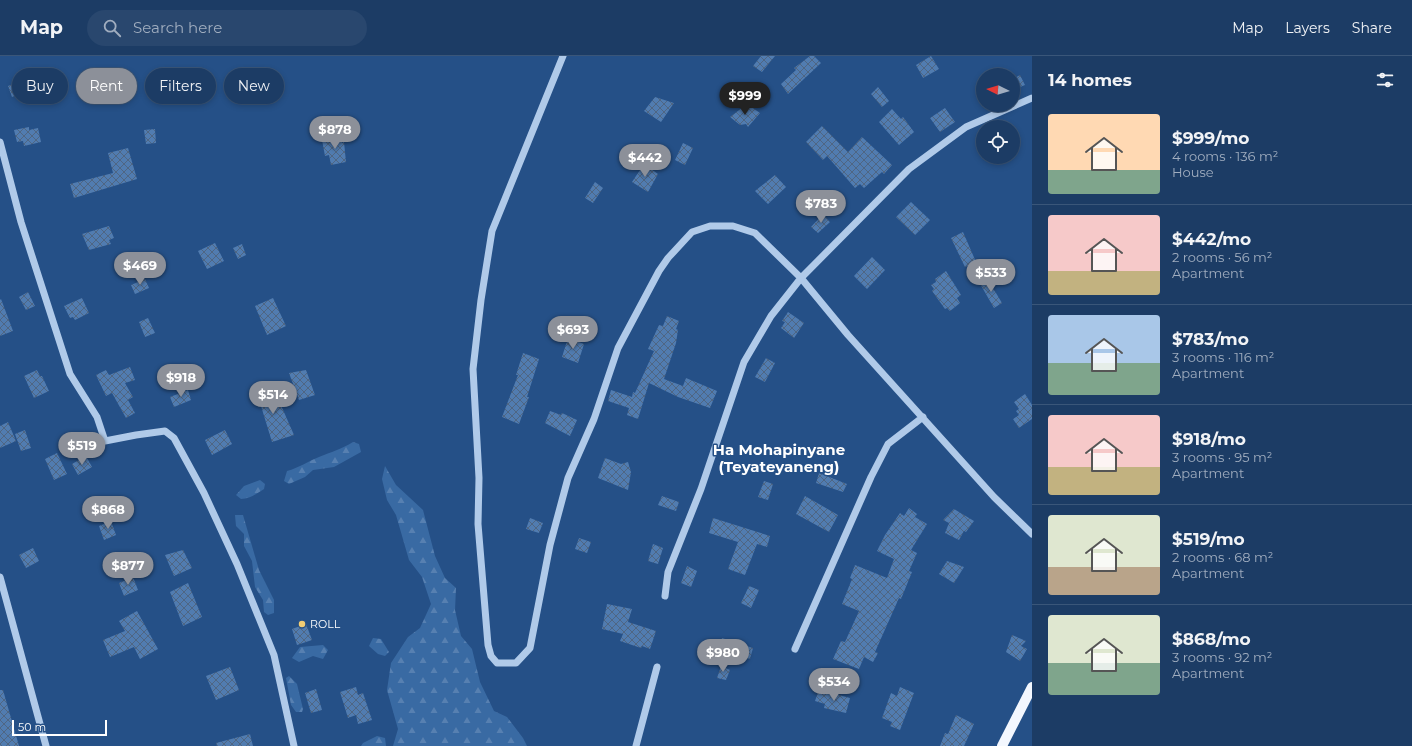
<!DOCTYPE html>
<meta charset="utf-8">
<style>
:root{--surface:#1c3c65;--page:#29476e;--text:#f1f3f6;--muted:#a0adbf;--line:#3a5679;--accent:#8c9099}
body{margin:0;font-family:Montserrat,sans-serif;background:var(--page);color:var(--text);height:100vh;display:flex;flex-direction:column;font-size:15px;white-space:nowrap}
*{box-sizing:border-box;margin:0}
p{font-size:13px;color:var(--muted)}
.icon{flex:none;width:22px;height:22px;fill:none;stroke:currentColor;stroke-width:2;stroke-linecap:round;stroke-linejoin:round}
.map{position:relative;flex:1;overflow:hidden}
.side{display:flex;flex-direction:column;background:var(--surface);width:380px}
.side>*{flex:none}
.top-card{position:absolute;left:12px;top:12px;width:380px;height:36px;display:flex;gap:8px}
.needle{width:26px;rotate:275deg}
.tools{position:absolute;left:976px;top:12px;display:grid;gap:8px}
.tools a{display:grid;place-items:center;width:44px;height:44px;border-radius:50%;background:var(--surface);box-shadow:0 2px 6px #0003,0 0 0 1px var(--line);font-size:20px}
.scale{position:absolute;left:12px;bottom:10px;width:95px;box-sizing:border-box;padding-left:4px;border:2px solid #fff;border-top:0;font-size:11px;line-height:14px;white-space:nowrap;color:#fff;-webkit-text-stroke:3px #255087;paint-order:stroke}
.price{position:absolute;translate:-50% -34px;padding:0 9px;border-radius:14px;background:var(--accent);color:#fff;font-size:13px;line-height:26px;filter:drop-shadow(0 1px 2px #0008)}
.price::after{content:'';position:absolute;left:50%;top:24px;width:12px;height:9px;margin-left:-6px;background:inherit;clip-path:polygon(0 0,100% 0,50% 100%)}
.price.selected{background:#222;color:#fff}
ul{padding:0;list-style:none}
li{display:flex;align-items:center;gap:12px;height:100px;padding:0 16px}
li+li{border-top:1px solid var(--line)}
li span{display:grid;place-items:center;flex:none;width:112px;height:80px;border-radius:4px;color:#555}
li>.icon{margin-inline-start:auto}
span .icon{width:48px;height:48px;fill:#fffc;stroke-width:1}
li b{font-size:17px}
h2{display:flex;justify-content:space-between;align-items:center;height:48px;padding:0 16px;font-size:17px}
.chip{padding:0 14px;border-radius:18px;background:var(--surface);box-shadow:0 2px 6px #0003,0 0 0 1px var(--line);font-size:14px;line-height:36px}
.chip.selected{background:var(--accent);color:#fff}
header{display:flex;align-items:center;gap:24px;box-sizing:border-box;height:56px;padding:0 20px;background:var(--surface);border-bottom:1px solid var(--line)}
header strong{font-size:19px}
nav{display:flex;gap:22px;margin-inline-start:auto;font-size:14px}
.search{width:280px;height:36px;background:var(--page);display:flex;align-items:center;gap:10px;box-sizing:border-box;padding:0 14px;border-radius:22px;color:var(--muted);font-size:15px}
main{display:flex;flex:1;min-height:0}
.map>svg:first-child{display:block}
.forest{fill:url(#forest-firs)}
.building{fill:url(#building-cross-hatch)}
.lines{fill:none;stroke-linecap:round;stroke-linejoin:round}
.minor{stroke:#b0cae9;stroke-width:7}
.major{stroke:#f3f7fe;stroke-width:10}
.poi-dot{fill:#f2cd74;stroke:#255087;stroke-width:1.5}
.labels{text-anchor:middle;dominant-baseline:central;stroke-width:3;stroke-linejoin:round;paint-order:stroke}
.poi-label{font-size:11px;fill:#fff;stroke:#255087;text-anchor:start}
.district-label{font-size:15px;font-weight:bold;fill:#fff;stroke:#255087}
</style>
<header>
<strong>Map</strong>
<div class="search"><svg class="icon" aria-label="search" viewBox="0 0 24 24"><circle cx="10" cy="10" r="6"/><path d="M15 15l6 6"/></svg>Search here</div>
<nav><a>Map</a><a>Layers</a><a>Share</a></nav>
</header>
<main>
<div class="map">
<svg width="1032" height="690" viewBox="0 0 1032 690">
<defs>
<pattern id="forest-firs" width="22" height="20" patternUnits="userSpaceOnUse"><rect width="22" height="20" fill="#396aa3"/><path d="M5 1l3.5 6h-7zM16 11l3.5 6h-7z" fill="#5780b1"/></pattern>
<pattern id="building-cross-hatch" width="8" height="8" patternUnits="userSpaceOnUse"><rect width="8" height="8" fill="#517cb0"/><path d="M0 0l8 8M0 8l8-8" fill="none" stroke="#4f6683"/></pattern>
</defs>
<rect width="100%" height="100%" fill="#255087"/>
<!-- forest -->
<path class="forest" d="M353 386 359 388 361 396 334 411 313 414 305 421 289 428 284 425 287 415C299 412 308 405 319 401 331 396 342 393 353 386Z
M385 410 396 429 423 454 435 500 445 522 456 532 455 554 461 580 472 593 480 626 494 655 507 661 523 682 527 690H393L398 673 387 634 391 607 408 581 420 572 431 548 422 521 409 504 396 459 387 444 382 423Z
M260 424 265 428 264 433C256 438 250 443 241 443L236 439 244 430Z
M235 459H243L259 514 274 544V557L268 559 264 556 263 544 255 531 252 505 244 490V478L236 470Z
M373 582 381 583 389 596 385 600 378 598 369 590Z
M323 589 328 594 323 603 313 600 299 606 292 602 300 591Z
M289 620 297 628 303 653 302 656H296L291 649 286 622Z
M377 680 385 682 386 690H361L363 687Z"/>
<!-- building -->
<path class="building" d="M761 0H775L762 16 753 10Z
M810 0H814L821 7 788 38 781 28 796 14 794 12Z
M931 0 939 13 923 22 916 9Z
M1020 19 1025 29 1013 34V23Z
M22 25 26 35 12 41 8 30Z
M878 31 889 45 882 51 871 38Z
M655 41 674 47 661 66 644 55Z
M747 48 760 57 748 71 746 68 740 69 730 61Z
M945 52 955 66 940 76 930 62Z
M892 53 901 63 903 61 914 76 899 89 879 66Z
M822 70 848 96 862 81 892 109 884 118 882 116 864 132 860 128 855 132 827 100 823 104 806 86Z
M29 71V74L38 72 41 86 24 90 23 85 17 86 14 74Z
M155 73 156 87 146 88 144 74Z
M341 80 342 87 344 86 346 106 331 109 329 99 325 100 322 84Z
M683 87 693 92 685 109 675 104Z
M128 92 137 123 74 142 70 128 113 117 108 97Z
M644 108 658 118 648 136 632 126Z
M775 119 786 131 768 148 755 135Z
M595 126 603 132 593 147 585 142Z
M911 146 930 164 915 179 896 161Z
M823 158 830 166 818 177 811 171Z
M109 170 114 182 109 184 111 188 89 194 82 178Z
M963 176 976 206 965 211 951 182Z
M215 187 224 205 207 213 198 195Z
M242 188 246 199 238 203 233 192Z
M872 201 885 214 867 233 854 220Z
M946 215 961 239 957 242 960 247 950 255 947 252 945 253 932 235 934 233 931 229 936 226 935 223Z
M987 222 1002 247 994 252 979 226Z
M145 223 149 232 135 238 131 229Z
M28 236 35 250 26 254 19 241Z
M82 242 89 257 75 264 73 261 70 262 64 250Z
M273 242 286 270 267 279 255 250Z
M1 243 13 275 0 280V244Z
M788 256 804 267 794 282 781 272 785 266 782 265Z
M667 260 679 265 676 273 678 274 676 287 664 323 683 330 686 322 717 335 710 352 678 341 649 327 638 363 627 359 629 352 608 345 611 334 632 341 633 336 635 337 654 295 648 293 659 269 663 270Z
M148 262 155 277 145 281 139 266Z
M568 282 584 288 578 307 562 301Z
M523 297 539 303 527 341H529L519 368 502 361 518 319H516Z
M766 302 775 307 765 326 755 321Z
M130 311 135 324 125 327 133 341 128 344 135 357 126 362 112 337 106 340 96 319 106 314 109 319Z
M37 314 40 320H42L49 335 34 342 24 320Z
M306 314 315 339 299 344 289 317Z
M267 329 272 350 280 347 294 379 272 386 261 350 258 351 253 332Z
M188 334 191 344 174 351 170 341Z
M1025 338 1032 349V363L1019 372 1013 363 1019 359 1016 355 1019 353 1014 346Z
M550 355 561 359 562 357 577 364 570 380 545 367Z
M8 366 16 385 0 392V370Z
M25 374 31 392 21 395 15 378Z
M225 374 232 388 212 399 205 384Z
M57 397 67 418 54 424 45 403Z
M86 400 92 411 78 419 72 408Z
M605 402 621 408 628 406 631 416 628 434 598 422Z
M819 417 847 428 843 436 816 427Z
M764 425 773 428 768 444 758 441Z
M662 440 679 446 676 455 658 449Z
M805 440 838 459 829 476 796 458Z
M909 452 917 458 915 461 927 468 911 494 917 497 909 515 912 516 901 543 899 542 875 596 878 597 873 606 864 601 859 613 833 603 841 585 845 586 859 555 842 548 852 523 850 522 855 509 887 522 894 503 877 495 885 479 900 457 904 460Z
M954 453 974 465 966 476 964 475 959 484 945 477 949 467 943 464Z
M530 462 543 467 539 477 526 473Z
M713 462 770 480 767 491 757 488 745 519 728 513 738 486 709 477Z
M111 465 116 479 104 484 99 470Z
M579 482 591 486 587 497 575 493Z
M653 488 663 492 658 508 648 505Z
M33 492 39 505 26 512 19 499Z
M183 494 192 512 174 520 165 499Z
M947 505 964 511 954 527 939 518Z
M687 510 697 515 691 531 681 527Z
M133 521 138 534 124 540 119 527Z
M188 527 202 561 183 570 170 536Z
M749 530 759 534 751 552 741 547Z
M607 548 632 553 628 566 656 575 650 593 642 590 641 592 620 585 623 578 602 573Z
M137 555 158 593 140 603 134 591 110 601 103 584 125 575 119 565Z
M306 568 312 584 297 589 292 573Z
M1012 579 1026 585 1021 590 1027 593 1020 605 1006 596Z
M722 582 753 592 750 603 718 593Z
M721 610 730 614 726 624 717 622Z
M230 611 239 634 216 644 206 620Z
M356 631 358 639 363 637 372 664 358 668 356 659 348 662 340 636Z
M900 631 914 637 900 674 890 670 892 666 882 662 891 637 897 640Z
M316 633 322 654 311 657 305 637Z
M0 634H3L19 690H0Z
M818 636 828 638V636L850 642 846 657 824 652 825 648 815 645Z
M956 659 974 668 964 690H940L945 677 948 678Z
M250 678 253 690H217L216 687Z"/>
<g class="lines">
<!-- minor -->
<path class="minor" d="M563 0 492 175 481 244 473 313 479 422 478 468 488 589 491 600 497 607H516L530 592 550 489 568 422 594 363 618 292 659 215 668 202 692 176 710 170H733L755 177 801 222 848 279 994 441 1032 478
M0 86 21 166 70 318 97 361 105 385 136 379 165 375 174 382 204 437 237 508 274 599 294 690
M0 521 46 690
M665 540 668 516 701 433 744 306 771 260 801 222 909 113 966 71 1032 42
M795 593 871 421 888 388 923 361
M636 690 657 611"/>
<!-- major -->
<path class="major" d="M1002 690 1032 631"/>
</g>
<!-- markers -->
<circle class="poi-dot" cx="302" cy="568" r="4"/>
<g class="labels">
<!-- poi labels -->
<g class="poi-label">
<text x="310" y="568">ROLL</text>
</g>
<!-- district labels -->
<g class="district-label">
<text x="779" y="393">Ha Mohapinyane<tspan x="779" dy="17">(Teyateyaneng)</tspan></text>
</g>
</g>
</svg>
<div class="tools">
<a><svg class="needle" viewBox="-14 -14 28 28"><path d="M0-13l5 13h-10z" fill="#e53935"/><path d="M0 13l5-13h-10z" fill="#a0adbf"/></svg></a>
<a><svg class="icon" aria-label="locate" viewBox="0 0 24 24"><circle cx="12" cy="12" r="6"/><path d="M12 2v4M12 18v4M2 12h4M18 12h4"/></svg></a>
</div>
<div class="scale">50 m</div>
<b class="price selected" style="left:745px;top:60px">$999</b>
<b class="price" style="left:335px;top:94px">$878</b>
<b class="price" style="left:645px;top:122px">$442</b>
<b class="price" style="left:821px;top:168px">$783</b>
<b class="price" style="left:140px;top:230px">$469</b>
<b class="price" style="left:991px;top:237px">$533</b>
<b class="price" style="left:573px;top:294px">$693</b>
<b class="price" style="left:181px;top:342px">$918</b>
<b class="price" style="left:273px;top:359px">$514</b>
<b class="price" style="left:82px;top:410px">$519</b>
<b class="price" style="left:108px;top:474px">$868</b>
<b class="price" style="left:128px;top:530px">$877</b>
<b class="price" style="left:723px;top:617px">$980</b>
<b class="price" style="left:834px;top:646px">$534</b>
<div class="top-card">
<a class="chip">Buy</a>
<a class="chip selected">Rent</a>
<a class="chip">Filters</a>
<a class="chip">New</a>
</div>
</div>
<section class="side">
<h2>14 homes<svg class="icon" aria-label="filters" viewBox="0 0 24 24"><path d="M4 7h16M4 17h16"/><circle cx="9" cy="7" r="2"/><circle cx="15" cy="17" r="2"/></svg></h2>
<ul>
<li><span style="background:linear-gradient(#ffd9b3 70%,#7fa58c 0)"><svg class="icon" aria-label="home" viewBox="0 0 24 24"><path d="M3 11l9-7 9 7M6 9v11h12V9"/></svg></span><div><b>$999/mo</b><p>4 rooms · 136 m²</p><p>House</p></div></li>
<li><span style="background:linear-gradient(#f6c9c9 70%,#c2b280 0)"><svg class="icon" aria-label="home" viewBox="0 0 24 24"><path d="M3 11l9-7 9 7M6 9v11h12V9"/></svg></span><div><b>$442/mo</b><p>2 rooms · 56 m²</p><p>Apartment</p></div></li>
<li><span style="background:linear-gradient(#a9c7e8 60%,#7fa58c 0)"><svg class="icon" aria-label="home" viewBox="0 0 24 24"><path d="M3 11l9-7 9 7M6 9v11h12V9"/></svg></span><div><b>$783/mo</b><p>3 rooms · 116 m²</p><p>Apartment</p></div></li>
<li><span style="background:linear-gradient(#f6c9c9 65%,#c2b280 0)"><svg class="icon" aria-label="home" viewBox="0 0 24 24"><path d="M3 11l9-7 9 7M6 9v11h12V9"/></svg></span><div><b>$918/mo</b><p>3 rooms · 95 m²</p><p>Apartment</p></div></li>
<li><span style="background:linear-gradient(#dfe7d0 65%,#b9a48a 0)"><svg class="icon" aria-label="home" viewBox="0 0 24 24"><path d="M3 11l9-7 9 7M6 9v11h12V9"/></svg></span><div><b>$519/mo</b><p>2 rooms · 68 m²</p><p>Apartment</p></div></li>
<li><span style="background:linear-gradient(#dfe7d0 60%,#7fa58c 0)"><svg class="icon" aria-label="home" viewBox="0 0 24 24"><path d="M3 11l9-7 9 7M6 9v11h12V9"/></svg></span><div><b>$868/mo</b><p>3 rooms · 92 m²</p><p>Apartment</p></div></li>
</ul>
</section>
</main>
